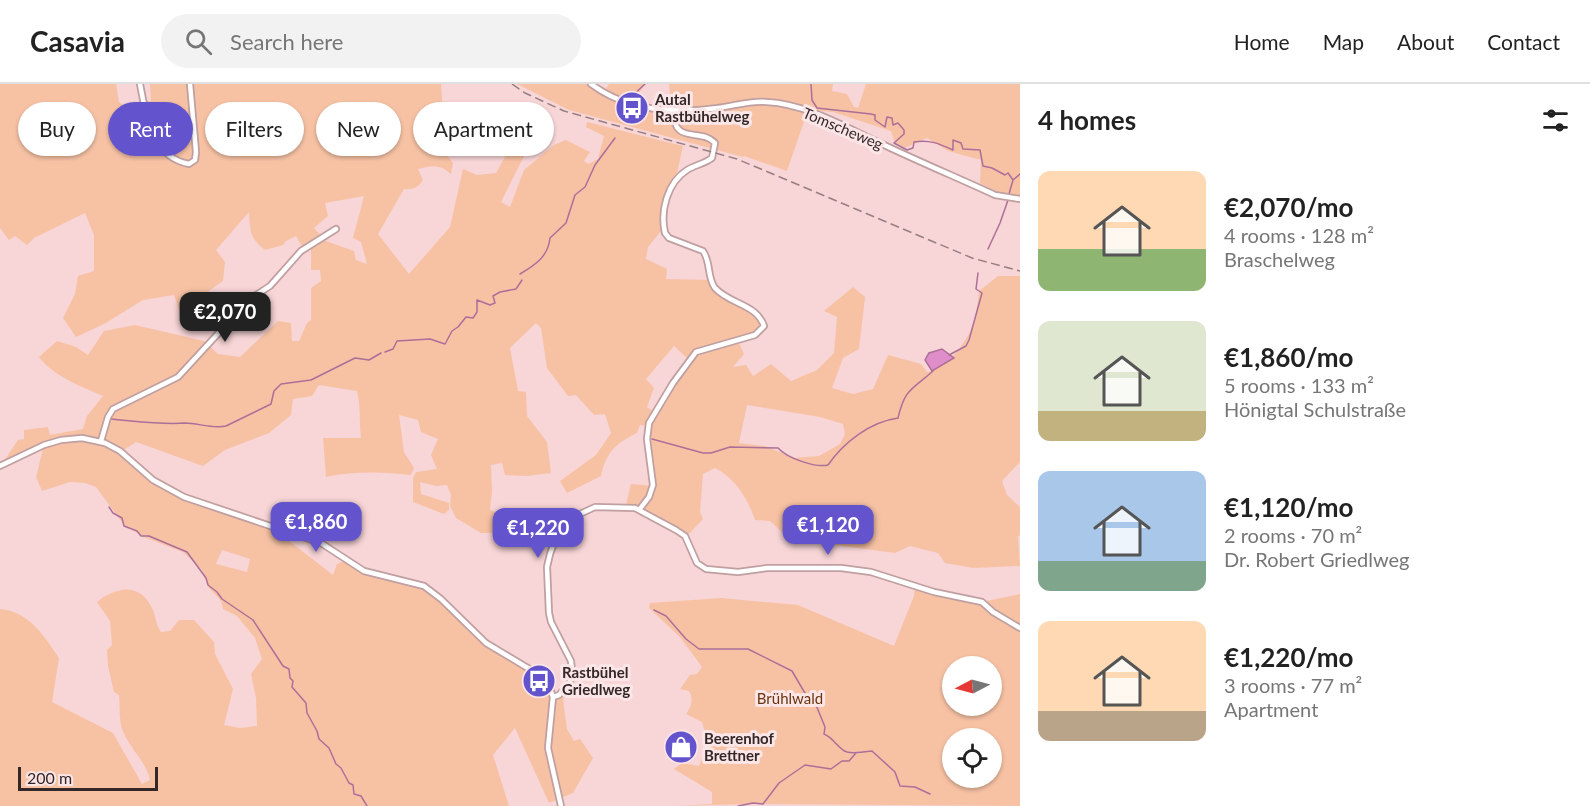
<!DOCTYPE html>
<meta charset="utf-8">
<style>
:root{--surface:#fff;--page:#f2f2f2;--text:#222;--muted:#767676;--line:#e0e0e0;--accent:#6353cc}
body{margin:0;font-family:Lato,sans-serif;background:var(--page);color:var(--text);height:100vh;display:flex;flex-direction:column;font-size:22px;white-space:nowrap}
*{box-sizing:border-box;margin:0}
p{font-size:20px;color:var(--muted)}
.icon{flex:none;width:33px;height:33px;fill:none;stroke:currentColor;stroke-width:2;stroke-linecap:round;stroke-linejoin:round}
.map{position:relative;flex:1;overflow:hidden}
.drawer{display:flex;flex-direction:column;background:var(--surface);width:570px}
.drawer>*{flex:none}
.hud{position:absolute;left:18px;top:18px;width:570px;height:54px;display:flex;gap:12px}
.needle{width:39px;rotate:264deg}
.fabs{position:absolute;left:942px;top:572px;display:grid;gap:12px}
.fabs a{display:grid;place-items:center;width:60px;height:60px;border-radius:50%;background:var(--surface);box-shadow:0 2px 4px #0004;font-size:30px}
.scale{position:absolute;left:18px;bottom:15px;width:140px;box-sizing:border-box;padding-left:6px;border:3px solid #342728;border-top:0;font-size:16px;line-height:21px;white-space:nowrap;color:#342728;-webkit-text-stroke:4px #fbe6e7;paint-order:stroke}
.price{position:absolute;translate:-50% -51px;padding:0 14px;border-radius:12px;background:var(--accent);color:#fff;font-size:20px;line-height:39px;filter:drop-shadow(0 2px 3px #0008)}
.price::after{content:'';position:absolute;left:50%;top:36px;width:18px;height:14px;margin-left:-9px;background:inherit;clip-path:polygon(0 0,100% 0,50% 100%)}
.price.active{background:#222;color:#fff}
ul{padding:0;list-style:none}
li{display:flex;align-items:center;gap:18px;height:150px;padding:0 18px}
li span{display:grid;place-items:center;flex:none;width:168px;height:120px;border-radius:12px;color:#555}
li>.icon{margin-inline-start:auto}
span .icon{width:72px;height:72px;fill:#fffc;stroke-width:1}
li b{font-size:26px}
h2{display:flex;justify-content:space-between;align-items:center;height:72px;padding:0 18px;font-size:26px}
.pill{padding:0 21px;border-radius:27px;background:var(--surface);box-shadow:0 2px 4px #0004;font-size:21px;line-height:54px}
.pill.active{background:var(--accent);color:#fff}
header{display:flex;align-items:center;gap:36px;box-sizing:border-box;height:84px;padding:0 30px;background:var(--surface);border-bottom:2px solid var(--line)}
header strong{font-size:28px}
nav{display:flex;gap:33px;margin-inline-start:auto;font-size:21px}
.search{width:420px;height:54px;background:var(--page);display:flex;align-items:center;gap:15px;box-sizing:border-box;padding:0 21px;border-radius:33px;color:var(--muted);font-size:22px}
main{display:flex;flex:1;min-height:0}
.map>svg:first-child{display:block}
.green{fill:#f7c2a4;fill-rule:evenodd}
.water{fill:#e08ec9;stroke:#ac6f99;stroke-width:1.5}
.lines{fill:none;stroke-linecap:round;stroke-linejoin:round}
.stream{stroke:#ac6f99;stroke-width:1.5}
.street-casing{stroke:#c09fa1;stroke-width:8}
.street{stroke:#fff;stroke-width:4.5}
.rail{stroke:#977f81;stroke-width:1.5;stroke-dasharray:9 4.5;stroke-linecap:butt}
.labels{text-anchor:middle;dominant-baseline:central;stroke-width:6;stroke-linejoin:round;paint-order:stroke}
.poi-label{font-size:15px;font-weight:bold;fill:#342728;stroke:#fbe6e7;text-anchor:start}
.street-label{font-size:15px;fill:#342728;stroke:#fbe6e7}
.park-label{font-size:15px;fill:#6a330d;stroke:#fbe6e7}
</style>
<header>
<strong>Casavia</strong>
<div class="search"><svg class="icon" aria-label="search" viewBox="0 0 24 24"><circle cx="10" cy="10" r="6"/><path d="M15 15l6 6"/></svg>Search here</div>
<nav><a>Home</a><a>Map</a><a>About</a><a>Contact</a></nav>
</header>
<main>
<div class="map">
<svg width="1020" height="722" viewBox="0 0 1020 722">
<rect width="100%" height="100%" fill="#f8d5d7"/>
<!-- green -->
<path class="green" d="M0 0H116L119 18 131 27 146 48 145 18 151 17 150 0H441L446 70 453 79 451 90C440 80 432 81 418 85L423 96C418 104 412 106 404 105L378 150 409 190 450 143 463 85 477 91 496 89 512 60 526 68 501 118 510 123 524 86 554 61 566 56 590 68 584 77 588 80 598 75 604 52 586 43 587 38 683 62 676 93 663 119 661 147 648 163 646 175 667 185 666 195 710 196C718 210 748 224 762 236L761 247 737 255 744 270 733 283 746 281 753 292 771 280 791 297 817 286 834 269 837 233 824 227 853 203 865 213 859 265 843 274 832 304 853 310 873 305 888 271 921 280 927 288C948 285 970 254 975 235 977 226 978 216 979 207L998 192H1020V378L1002 397 1007 411 1020 423V451L1018 452 1020 482 973 484 945 479 938 469 910 462 895 469 789 455 770 437 755 436C748 415 735 394 715 384L703 390 700 428 703 435 688 451 647 427 626 421 631 400 655 402 652 374 648 370 647 342 640 341 637 349C616 359 606 368 601 392L567 409 560 397 596 371 611 349 605 330 594 331 576 311 568 312 547 284 541 244 536 239 510 264 518 307 526 308 527 332 547 358 551 389 527 392 505 391 502 379 491 381 492 408 490 426 512 434 510 449H481L456 434 450 422 451 411 447 401 436 402 420 398 421 410 449 419V426L444 430 413 418V394L416 388 437 385 431 371 438 355 421 348 418 336 399 331 404 368 414 384 411 391C382 388 355 387 326 393L323 354H361C359 338 361 323 357 307L319 301 312 312 293 315 291 331 269 349 225 366 203 382 136 358 119 369 171 407 275 446 333 491 337 480 344 477 364 489 394 498 432 503 455 526 454 532 470 549 488 563 531 589 545 602 555 617 568 597 569 589H575L574 600 563 616 567 645 574 657 580 655 593 674 573 709 549 719 515 644 493 671 509 722H0V525C30 528 44 552 59 574L52 618 113 649 142 700 150 696C146 677 129 664 122 645 119 635 120 621 119 611L114 608 108 582 107 566 112 561 110 537 97 518C117 502 141 498 153 526 156 534 156 541 161 548L170 547 179 536H194L214 558 215 570 233 605 224 641 240 644 257 642 256 614 251 590 262 575 255 554 237 532 223 525 221 517 209 504 202 486 183 468 144 453 124 441 96 403 85 399 70 398 42 407 36 393 43 365 41 360 2 380 18 356 24 355V346L48 343 50 351 83 345 87 332 103 312C82 303 53 292 39 273L57 257 76 263 88 271 104 247 135 241 204 257 218 270 240 273 278 237 291 239 292 257H299L307 239 311 236V204L321 197 320 186H311V165L303 164 296 152 286 157 283 161 265 166C249 154 250 146 249 128L216 166 225 178 223 197 203 211 204 225 185 244 174 211 143 216 104 240 76 253 63 234 75 210 78 192 94 187V151L85 129 34 154 27 161 15 152 9 156 0 144ZM364 112 353 154 361 158 367 180 356 176 354 167 326 157 314 144 328 132 325 119ZM674 262 689 276 654 328 647 323 654 304 646 295ZM747 321 820 333 843 340 845 350 840 360 819 372 794 374 765 362 739 359ZM222 466 250 475 247 488 216 480Z
M517 0H588L602 10 609 0H645L633 18 671 22 669 0H833L832 7 847 10 854 23 858 24 866 0H1020V112L997 108 980 99 981 76 948 67 927 54 905 64 895 59 891 47 833 28 808 26 787 87 744 72 743 73 569 26Z
M915 502 982 518 1020 510V722L747 720 675 722 712 720V708L674 685 682 679 699 682 708 658 702 638 686 630C691 623 694 615 689 607L680 605 690 591 697 590 702 583 680 553 649 524 650 519 721 514 798 521 894 562 914 512ZM952 582H992V621H952ZM952 654H992V693H952Z"/>
<!-- water -->
<path class="water" d="M942 265 954 274 932 287 925 276 929 269Z"/>
<g class="lines">
<!-- stream -->
<path class="stream" d="M811 0 812 16 817 24 871 30 875 31V36L885 43 887 33 892 34 893 41 898 39 904 46V50L894 59 907 66 913 64 914 58C929 55 940 60 953 66V56L961 59 963 65 980 66 983 82 992 84 1005 91 1008 89 1013 96 1020 90
M629 15 645 0
M622 34 627 22
M1009 110 1013 96
M988 165 1000 139 1008 116
M520 190C535 181 548 173 550 154L566 139 575 111 585 103 595 81 615 54
M385 268 393 265 397 257 430 255 445 260 452 247 458 243 466 233 473 234 477 228V216L490 221 495 219 493 212 500 208 516 205 522 196
M949 271 966 262 969 256 982 209 976 205 978 189
M110 335C135 337 161 341 185 339 198 339 212 345 226 342L271 320 274 307 281 300 311 296 355 274 369 276 381 269
M652 355 703 369H711L730 363 778 364C787 374 815 384 828 381 844 358 870 338 898 334 905 304 912 306 933 287
M109 423 113 429 122 434 124 442 137 447 141 452H149L187 468 206 494 208 501 217 508 222 515 253 536 283 582 289 585 290 594 293 597 292 603 306 619 307 629 317 647 319 655 329 664 336 680 341 684 349 699 353 701 354 710 361 712 367 722
M654 526 666 532 686 555 699 565H748L792 587 809 616 816 621 825 643 824 650C834 654 838 665 847 668 854 670 865 668 872 667L895 688 900 702 915 703 930 710
M738 722 753 719 763 720 779 699 805 681 831 685 842 677H849L856 669"/>
<!-- street casing -->
<g class="street-casing">
<path id="street" d="M140 0C146 31 151 73 189 80L195 76 196 68 190 0
M591 0C627 27 674 30 718 24 734 22 751 16 767 18 807 20 847 44 882 60 920 78 958 94 995 111L1020 115
M101 357 108 333 113 325 178 293 250 215 270 202 301 167 336 145
M0 382 44 361 61 356 82 354 105 359 120 367 153 396 184 413 321 459 364 487 424 502 441 515 486 559 536 589 550 605 553 613
M639 426 649 413 653 401 647 355 649 339 673 299 696 268 755 251 764 242C757 220 729 220 715 204 707 194 711 178 703 167L669 154 665 149C660 127 667 99 687 86 695 81 704 80 712 74L715 59C700 43 674 62 673 27
M553 613 559 611 570 598 572 587 571 577 551 538 549 529 547 483 550 470 557 451 564 443 580 430 595 423 635 424 676 446 685 452 697 479 706 485 738 488 767 484H841L871 488 934 508 982 518 993 528 1020 544
M553 613 548 664 561 722"/>
</g>
<!-- street -->
<use href="#street" class="street"/>
<!-- rail -->
<path class="rail" d="M512 0 525 9 564 27 737 75 972 174 1020 187"/>
</g>
<!-- icons -->
<defs>
<g id="bus-disc" transform="scale(1.725)"><circle r="9.5" fill="#6353cc" stroke="#fbe6e7"/><path d="M-5-6H5V4H4V6H2V4H-2V6H-4V4H-5ZM-3.5-4V0h7V-4ZM-3.5 1.2v1.5H-2V1.2ZM2 1.2v1.5H3.5V1.2Z" fill="#fff"/></g>
<g id="shop-disc" transform="scale(1.725)"><circle r="9.5" fill="#6353cc" stroke="#fbe6e7"/><path d="M-5-2.5h2.3a2.7 3.5 0 0 1 5.4 0H5L5.5 6h-11ZM-1.5-2.5h3a1.5 2.3 0 0 0-3 0Z" fill="#fff"/></g>
</defs>
<g fill-rule="evenodd">
<use href="#bus-disc" x="632" y="24"/>
<use href="#bus-disc" x="539" y="597"/>
<use href="#shop-disc" x="681" y="663"/>
</g>
<g class="labels">
<!-- poi labels -->
<g class="poi-label">
<text x="655" y="15">Autal<tspan x="655" dy="17">Rastbühelweg</tspan></text>
<text x="562" y="588">Rastbühel<tspan x="562" dy="17">Griedlweg</tspan></text>
<text x="704" y="654">Beerenhof<tspan x="704" dy="17">Brettner</tspan></text>
</g>
<!-- street labels -->
<g class="street-label">
<text transform="translate(843 44) rotate(23)">Tomscheweg</text>
</g>
<!-- park labels -->
<g class="park-label">
<text x="790" y="614">Brühlwald</text>
</g>
</g>
</svg>
<div class="fabs">
<a><svg class="needle" viewBox="-14 -14 28 28"><path d="M0-13l5 13h-10z" fill="#e53935"/><path d="M0 13l5-13h-10z" fill="#767676"/></svg></a>
<a><svg class="icon" aria-label="locate" viewBox="0 0 24 24"><circle cx="12" cy="12" r="6"/><path d="M12 2v4M12 18v4M2 12h4M18 12h4"/></svg></a>
</div>
<div class="scale">200 m</div>
<b class="price active" style="left:225px;top:259px">€2,070</b>
<b class="price" style="left:316px;top:469px">€1,860</b>
<b class="price" style="left:828px;top:472px">€1,120</b>
<b class="price" style="left:538px;top:475px">€1,220</b>
<div class="hud">
<a class="pill">Buy</a>
<a class="pill active">Rent</a>
<a class="pill">Filters</a>
<a class="pill">New</a>
<a class="pill">Apartment</a>
</div>
</div>
<section class="drawer">
<h2>4 homes<svg class="icon" aria-label="filters" viewBox="0 0 24 24"><path d="M4 7h16M4 17h16"/><circle cx="9" cy="7" r="2"/><circle cx="15" cy="17" r="2"/></svg></h2>
<ul>
<li><span style="background:linear-gradient(#ffd9b3 65%,#8fb573 0)"><svg class="icon" aria-label="home" viewBox="0 0 24 24"><path d="M3 11l9-7 9 7M6 9v11h12V9"/></svg></span><div><b>€2,070/mo</b><p>4 rooms · 128 m²</p><p>Braschelweg</p></div></li>
<li><span style="background:linear-gradient(#dfe7d0 75%,#c2b280 0)"><svg class="icon" aria-label="home" viewBox="0 0 24 24"><path d="M3 11l9-7 9 7M6 9v11h12V9"/></svg></span><div><b>€1,860/mo</b><p>5 rooms · 133 m²</p><p>Hönigtal Schulstraße</p></div></li>
<li><span style="background:linear-gradient(#a9c7e8 75%,#7fa58c 0)"><svg class="icon" aria-label="home" viewBox="0 0 24 24"><path d="M3 11l9-7 9 7M6 9v11h12V9"/></svg></span><div><b>€1,120/mo</b><p>2 rooms · 70 m²</p><p>Dr. Robert Griedlweg</p></div></li>
<li><span style="background:linear-gradient(#ffd9b3 75%,#b9a48a 0)"><svg class="icon" aria-label="home" viewBox="0 0 24 24"><path d="M3 11l9-7 9 7M6 9v11h12V9"/></svg></span><div><b>€1,220/mo</b><p>3 rooms · 77 m²</p><p>Apartment</p></div></li>
</ul>
</section>
</main>
